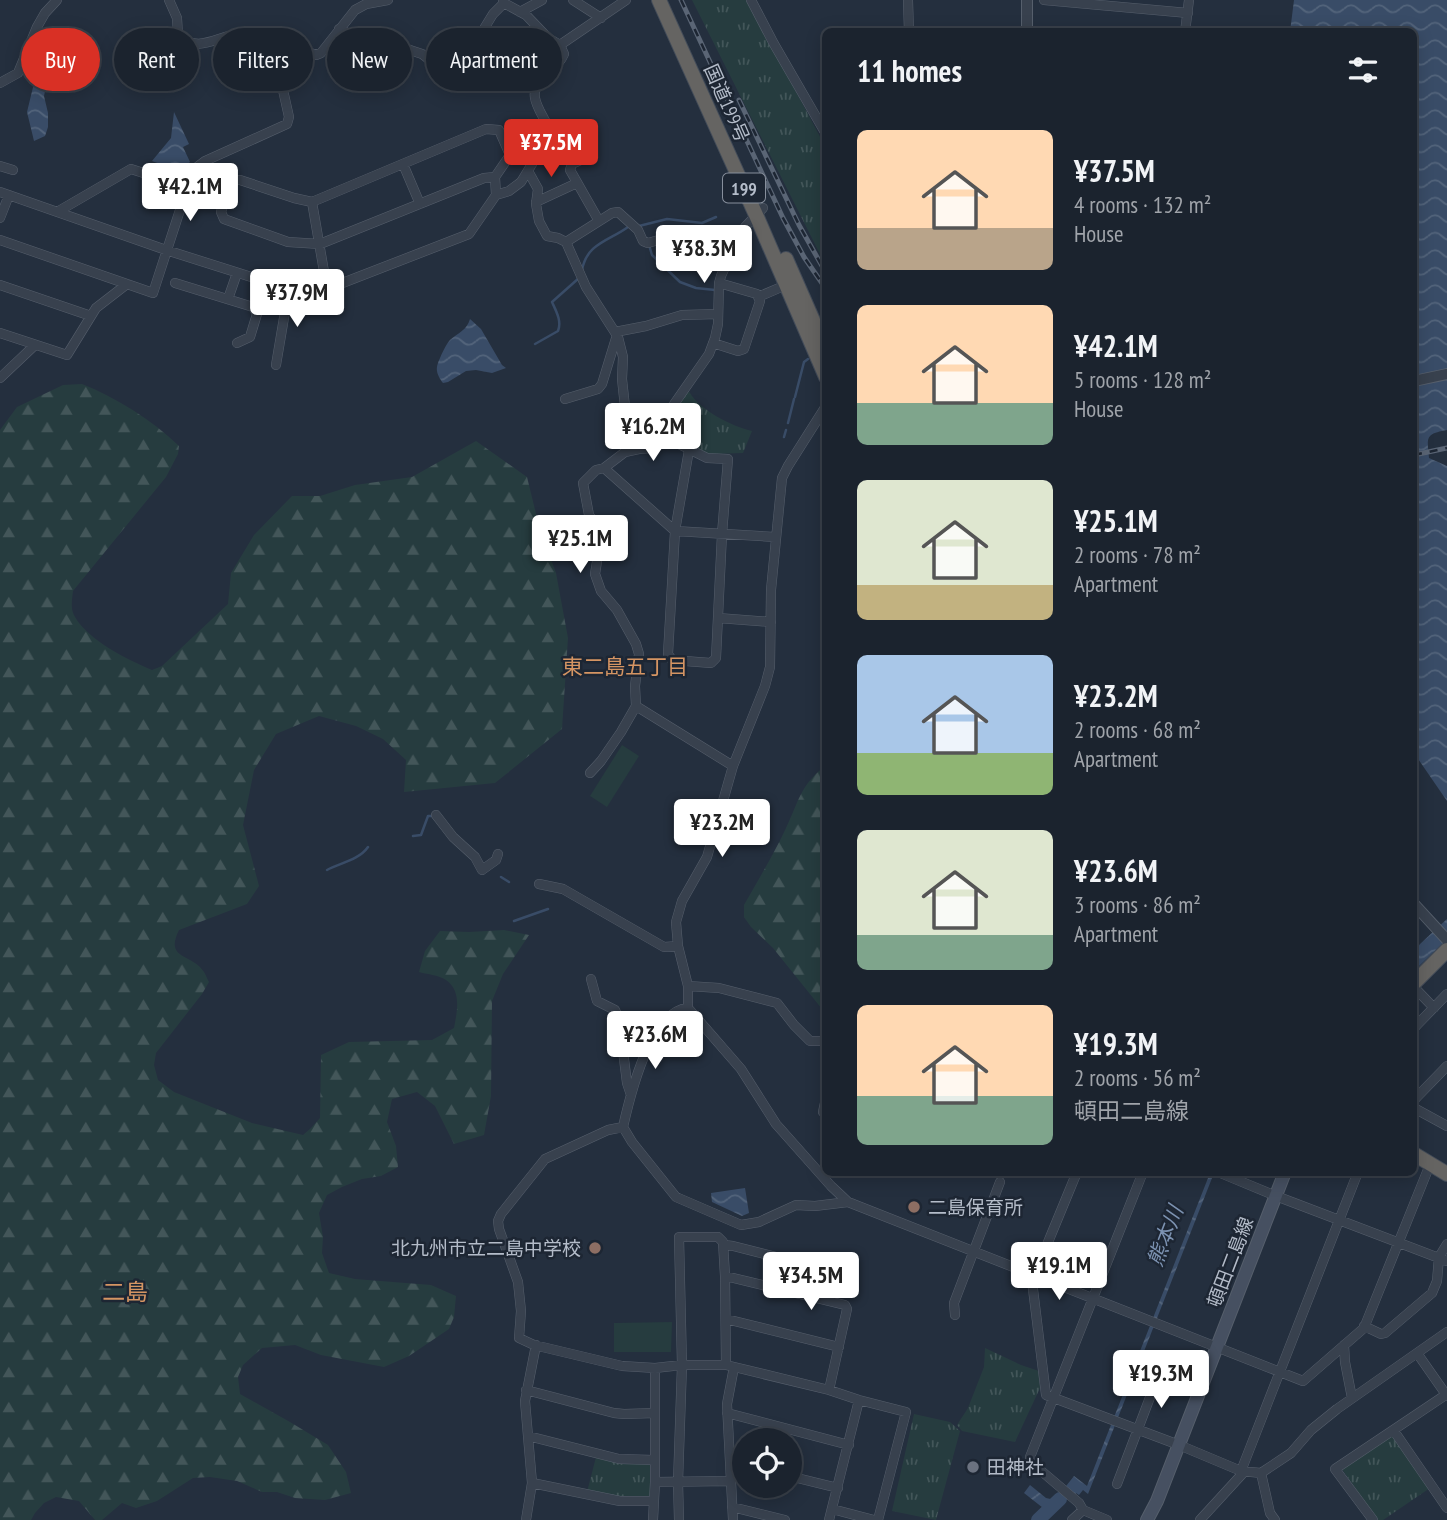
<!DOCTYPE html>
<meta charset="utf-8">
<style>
:root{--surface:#1b232e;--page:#242b36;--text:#f1f3f6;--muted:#a0a4aa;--line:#39404a;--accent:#d93025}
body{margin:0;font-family:"PT Sans Narrow","Noto Sans JP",sans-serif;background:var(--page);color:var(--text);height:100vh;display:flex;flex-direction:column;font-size:26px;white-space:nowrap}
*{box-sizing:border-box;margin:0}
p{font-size:23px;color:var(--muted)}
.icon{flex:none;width:38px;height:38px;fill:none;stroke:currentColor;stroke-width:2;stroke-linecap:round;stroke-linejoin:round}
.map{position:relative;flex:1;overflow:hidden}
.drawer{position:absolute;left:822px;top:28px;width:595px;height:1148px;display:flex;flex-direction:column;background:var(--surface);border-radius:10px;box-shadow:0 4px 18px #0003,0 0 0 2px var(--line)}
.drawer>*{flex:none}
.top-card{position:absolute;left:21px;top:28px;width:665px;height:63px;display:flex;gap:14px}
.tools{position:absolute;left:732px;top:1428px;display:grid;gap:14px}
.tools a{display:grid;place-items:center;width:70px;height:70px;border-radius:50%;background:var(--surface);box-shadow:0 4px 18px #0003,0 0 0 2px var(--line);font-size:35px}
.price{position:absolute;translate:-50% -60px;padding:0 16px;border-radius:7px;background:#fff;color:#222;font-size:23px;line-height:46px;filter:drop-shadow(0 2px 4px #0008)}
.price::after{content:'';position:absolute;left:50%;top:42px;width:21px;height:16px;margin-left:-10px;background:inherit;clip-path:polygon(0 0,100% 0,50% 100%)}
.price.current{background:var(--accent);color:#fff}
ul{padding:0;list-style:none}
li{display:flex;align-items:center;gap:21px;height:175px;padding:0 35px}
li span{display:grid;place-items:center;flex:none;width:196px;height:140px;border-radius:10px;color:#555}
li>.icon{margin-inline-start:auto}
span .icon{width:84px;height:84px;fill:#fffc;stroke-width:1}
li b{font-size:30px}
h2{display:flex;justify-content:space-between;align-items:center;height:84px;padding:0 35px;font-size:30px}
.pill{padding:0 24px;border-radius:32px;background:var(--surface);box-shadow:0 4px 18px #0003,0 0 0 2px var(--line);font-size:24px;line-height:63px}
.pill.current{background:var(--accent);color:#fff}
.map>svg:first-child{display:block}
.grass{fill:#263c3f}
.forest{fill:url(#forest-firs)}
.park{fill:url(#park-tufts)}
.water{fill:url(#water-waves)}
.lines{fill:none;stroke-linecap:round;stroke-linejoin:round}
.stream{stroke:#394c67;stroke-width:2.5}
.river{stroke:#394c67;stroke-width:14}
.minor-casing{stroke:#565f6c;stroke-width:10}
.tertiary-casing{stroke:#565f6c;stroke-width:12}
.secondary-casing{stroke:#565f6c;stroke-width:14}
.trunk-casing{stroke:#434c59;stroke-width:16}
.minor{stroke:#38414e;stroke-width:9}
.tertiary{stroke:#38414e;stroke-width:10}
.secondary{stroke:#465061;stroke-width:12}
.trunk{stroke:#656462;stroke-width:14}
.rail-casing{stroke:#5a6575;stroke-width:5}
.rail{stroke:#1d2633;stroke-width:2.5;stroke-dasharray:8;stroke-linecap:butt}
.education-dot{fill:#8d6e63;stroke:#1d2633;stroke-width:2.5}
.worship-dot{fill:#6b7280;stroke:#1d2633;stroke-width:2.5}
.labels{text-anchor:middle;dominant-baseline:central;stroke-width:5;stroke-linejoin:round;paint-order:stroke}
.shield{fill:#1d2633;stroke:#878f9c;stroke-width:2}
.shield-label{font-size:18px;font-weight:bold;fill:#b4bcc9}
.street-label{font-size:19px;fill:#b4bcc9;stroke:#1d2633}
.poi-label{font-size:19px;fill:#b4bcc9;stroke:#1d2633;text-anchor:start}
.neighbourhood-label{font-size:21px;fill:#d59563;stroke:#1d2633}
.water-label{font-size:21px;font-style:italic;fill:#7c92b1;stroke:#1d2633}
.quarter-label{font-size:23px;fill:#d59563;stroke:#1d2633}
</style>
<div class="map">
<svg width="1447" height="1520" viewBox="0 0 1447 1520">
<defs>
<pattern id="forest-firs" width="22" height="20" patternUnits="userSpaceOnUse" patternTransform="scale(1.75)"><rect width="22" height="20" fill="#263c3f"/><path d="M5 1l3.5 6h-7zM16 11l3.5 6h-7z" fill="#435659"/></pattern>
<pattern id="park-tufts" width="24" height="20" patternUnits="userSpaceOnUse" patternTransform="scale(1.75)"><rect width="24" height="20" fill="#263c3f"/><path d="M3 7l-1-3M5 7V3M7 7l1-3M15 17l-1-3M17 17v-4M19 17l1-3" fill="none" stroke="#435659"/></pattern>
<pattern id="water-waves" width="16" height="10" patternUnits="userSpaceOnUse" patternTransform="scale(1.75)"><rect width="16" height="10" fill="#394c67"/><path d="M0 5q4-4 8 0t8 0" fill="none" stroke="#53647b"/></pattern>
</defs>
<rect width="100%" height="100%" fill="#242f3e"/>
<!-- grass -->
<path class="grass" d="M622 745 639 756 607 807 590 796Z
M672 1322 671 1352H614V1323Z"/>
<!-- forest -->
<path class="forest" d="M82 384C117 398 152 420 179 446L178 454 166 477 73 591C72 600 70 609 75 617 88 640 128 660 152 670L162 666 228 604 231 573 254 535 292 496H320L355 485 412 477 476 441 527 477 539 526 556 573 568 638 562 729 495 783 404 792 406 760 383 739 356 726 319 716 276 734 254 770 243 825 259 886 247 904 179 930C164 960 192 953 204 972 206 975 207 979 209 982L202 994 156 1053 154 1065 158 1080 174 1092 252 1123 303 1135 311 1128 320 1118 321 1055 349 1042 432 1040 454 1028C457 1012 462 991 446 980 439 975 426 974 419 972L425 951 440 931 469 932 504 930 529 935 503 974 492 1001 491 1096 484 1135 454 1144 435 1106 417 1092 392 1099 387 1122 396 1146 398 1167 381 1176 362 1179 342 1187 327 1195 319 1213 323 1237 322 1253 329 1273 355 1279 431 1285 456 1296 454 1317 449 1329 409 1356 384 1367 321 1355 295 1345 262 1348 243 1365 238 1377 240 1394 290 1422 328 1445 346 1472 351 1493 325 1500 295 1498 277 1492H262L237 1481 210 1477 193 1478 157 1501 136 1508 122 1503 102 1520H95L79 1501 56 1497 44 1503 35 1513 31 1520H0V430L17 407 63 385Z
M826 765V1014L773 948 751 927 744 917V905C758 880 774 854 786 828 800 799 799 787 826 765Z"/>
<!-- park -->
<path class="park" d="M692 0H747L826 148V266Z
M688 389C695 408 733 427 752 431L743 453 709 454 673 438V412Z
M985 1348 1021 1365 1039 1371 1040 1388 1015 1442 962 1431 957 1425 968 1408 984 1367Z
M914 1414 950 1422 960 1431 936 1520 892 1511Z
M1393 1435 1430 1488 1383 1520H1377L1342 1469Z
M596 1457 647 1463 650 1465V1495L646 1499 618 1498 587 1492Z"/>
<!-- water -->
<path class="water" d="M1294 0H1447V430C1425 434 1427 437 1429 458L1447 466V801L1414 753V32H1290Z
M39 30 55 35 74 31 87 38 92 45 90 57 78 67 70 77 64 82 54 83 49 86 45 91 44 96 48 113V127L45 136 34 141 27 112 35 79 33 58 28 57Z
M174 112 189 144 183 147 190 162 179 171 152 161 171 138Z
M470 319 481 329 502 365 506 368 492 373 476 370 466 371 448 382 443 383C440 379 436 373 437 367 438 361 446 344 450 340 458 333 467 330 470 319Z
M1447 919V939L1414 971V953L1420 944Z
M1210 1173H1214L1088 1494 1083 1490 1079 1495 1076 1493 1074 1496 1070 1493 1052 1515 1024 1493 1030 1485 1046 1498 1055 1500 1074 1476 1087 1486Z
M745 1188 749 1213 742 1216 712 1202 711 1193Z"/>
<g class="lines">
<!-- stream -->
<path class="stream" d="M639 226 667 219 702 223 716 217
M649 245 652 255 680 282 696 288 715 290
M582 270C587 243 609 241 628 227
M535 344 558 331C562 321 556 311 552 302L579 278
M795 397 804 362 808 359
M788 423 794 399
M784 437 786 430
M413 836 421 835 428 816H434
M327 870C340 863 359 860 368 847
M501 877 509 882
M514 921 548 909"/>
<!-- river -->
<path class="river" d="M1038 1520 1060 1499"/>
<!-- minor casing -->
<g class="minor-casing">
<path id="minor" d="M169 0 177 18 178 35C199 55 220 34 241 34 265 33 294 47 316 55L321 53 355 10 366 4 388 0
M573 0 601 18
M751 0 774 44 826 134
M908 0 909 32
M1044 0 1188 13
M520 12 542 0
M339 29 379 48 390 51 407 49 422 54 439 67 448 71H458L476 69 533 57 560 45 626 0
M1185 32 1189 0
M434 63 467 47 477 40 493 14 504 3
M0 83 18 73 37 27 45 13 57 0
M583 159 572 164 570 170 599 221
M403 164 420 204
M0 166 13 170
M528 171 538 189 536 204 539 221 547 236 558 238 566 242 586 287 618 337 623 357 622 379 628 435 625 452
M232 179 221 212 224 219 288 242 320 244 484 178 495 177
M0 192 166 250 286 288 305 290 327 289 469 234 496 195 495 177 510 155 499 130 486 129 312 202 294 198 240 180 209 179 193 170
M496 195 509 191 521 182 551 133C543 112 523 96 544 75 552 68 560 64 564 54L560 45 548 38 526 15 504 3 503 0
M312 202 327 289
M536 202 577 183
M57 212 131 169 187 187
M0 218 9 195
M0 240 153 293 193 170 205 161 287 124 289 117 279 72 268 48 255 34
M566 242 612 213 618 212 638 230 643 241 648 243 669 237 688 254 726 265
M175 283 253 307 257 314 250 337 237 343
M0 285 91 316
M758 297 786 285
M228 299 237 273
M615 332 646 326 682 315 718 314
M0 333 67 355 96 308 127 284
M713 343 738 351 744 349 760 301 757 294 719 283
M276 365 289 288
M0 378 35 345
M565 399 598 389 602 384 617 335
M826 406 788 466 782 478 771 590 770 667 765 686 733 766 707 857 682 901 676 922 678 946 688 986V1008L741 1069 776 1124 831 1186 848 1202 1303 1381 1364 1328 1431 1162
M669 439 707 458 728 459 722 534 716 658 711 663 672 660 668 654 675 531 689 450
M604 468 675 531 775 537
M718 618 771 622
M636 706 733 766
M590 773 601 761 621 732 636 706 635 686 639 654 636 644 617 610 601 591 595 574 601 536 600 529 589 515 583 483 596 470 604 468 625 452 639 449 652 448 669 439 672 430V407L709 354 715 338 718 324 719 283 721 276 734 247 745 227 763 208
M436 815 453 837 475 857 482 870 496 860 498 854
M539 884 563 889 664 947 678 946
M591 979 597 1001 615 1010 619 1019 627 1083 631 1095
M688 986 719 988 777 1003 794 1025 810 1041H826
M1414 987 1434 1008
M688 1008C650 1011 630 1096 623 1127L632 1142 676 1197 741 1225 759 1222 796 1205 815 1206 848 1202
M1414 1028 1447 994
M826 1098 823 1112 826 1115
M1414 1100 1447 1066
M1414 1108 1447 1126
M623 1127 608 1130 545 1159 501 1214 498 1221 499 1229 518 1282 521 1311 519 1338 534 1345 622 1366 655 1368 682 1365H726L829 1390 859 1400 906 1412 878 1520
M1077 1172 1032 1281 1046 1395 1179 1445 1241 1471 1261 1473 1291 1453 1311 1430 1337 1409 1447 1332
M1218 1172 1276 1196 1447 1261
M724 1245 733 1246 792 1261 785 1290
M725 1276 845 1305 847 1309 829 1390
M955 1315 954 1303 1000 1182
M726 1319 839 1347
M1364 1326 1381 1334 1385 1333 1432 1293 1437 1281 1439 1257 1447 1244
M1344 1345 1345 1362 1352 1398
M1417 1353 1447 1396
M526 1390 614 1413 624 1414 655 1413
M727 1413 849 1445
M1394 1431 1447 1508
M528 1436 619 1459 654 1460
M730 1462 744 1465
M1241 1471 1358 1172
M1261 1473 1270 1513 1275 1520
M789 1476 838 1488
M655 1482 730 1481
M532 1483 620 1501H654
M1117 1484 1157 1379
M732 1507 785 1520
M832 1509 874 1520
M526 1520 532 1483 525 1401 536 1345
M653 1520 655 1482V1368
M679 1520 678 1482 682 1365 679 1237H718L723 1242 725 1276 726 1365
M733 1520 727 1404 734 1367
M829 1520 859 1400
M1072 1520 1083 1510
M1107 1520 1083 1510 1079 1503 1033 1464 1030 1457 1143 1172
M1200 1520 1244 1472
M1373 1520 1335 1469 1447 1394"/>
</g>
<!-- tertiary casing -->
<g class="tertiary-casing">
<path id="tertiary" d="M1027 0V32
M1414 381 1447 374
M1414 904 1447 940"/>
</g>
<!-- secondary casing -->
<g class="secondary-casing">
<path id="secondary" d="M1147 1520 1157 1501 1285 1172"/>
</g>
<!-- trunk casing -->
<g class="trunk-casing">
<path id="trunk" d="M659 0 756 215 826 377
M786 259 826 350
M1414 983 1447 950
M1414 1154 1447 1174"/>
</g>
<!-- minor -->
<use href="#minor" class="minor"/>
<!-- tertiary -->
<use href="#tertiary" class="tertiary"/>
<!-- secondary -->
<use href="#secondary" class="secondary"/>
<!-- trunk -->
<use href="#trunk" class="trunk"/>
<!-- rail casing -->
<g class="rail-casing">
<path id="rail" d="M681 0 783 218 804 257 826 289
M739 100 799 225 826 273
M1414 455 1447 448"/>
</g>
<!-- rail -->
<use href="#rail" class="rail"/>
</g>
<!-- markers -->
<g class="education-dot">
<circle cx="914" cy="1207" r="7"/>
<circle cx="595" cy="1248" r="7"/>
</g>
<circle class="worship-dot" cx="973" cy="1467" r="7"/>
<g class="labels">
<!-- shield labels -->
<rect class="shield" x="723" y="173.5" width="42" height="29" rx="5"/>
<g class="shield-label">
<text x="744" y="188">199</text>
</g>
<!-- street labels -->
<g class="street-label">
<text transform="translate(727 103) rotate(66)">国道199号</text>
<text transform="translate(1230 1262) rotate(-69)">頓田二島線</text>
</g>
<!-- poi labels -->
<g class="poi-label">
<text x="928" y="1207">二島保育所</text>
<text x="581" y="1248" text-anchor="end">北九州市立二島中学校</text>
<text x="987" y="1467">田神社</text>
</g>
<!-- neighbourhood labels -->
<g class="neighbourhood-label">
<text x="625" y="666">東二島五丁目</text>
</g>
<!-- water labels -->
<g class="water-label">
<text transform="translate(1165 1236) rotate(-69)">熊本川</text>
</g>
<!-- quarter labels -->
<g class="quarter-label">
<text x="125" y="1291">二島</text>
</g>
</g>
</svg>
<div class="tools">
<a><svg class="icon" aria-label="locate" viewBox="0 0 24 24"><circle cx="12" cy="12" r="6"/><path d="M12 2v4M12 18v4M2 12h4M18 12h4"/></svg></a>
</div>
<b class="price current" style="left:551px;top:179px">¥37.5M</b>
<b class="price" style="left:190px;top:223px">¥42.1M</b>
<b class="price" style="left:704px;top:285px">¥38.3M</b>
<b class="price" style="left:297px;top:329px">¥37.9M</b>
<b class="price" style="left:653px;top:463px">¥16.2M</b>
<b class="price" style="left:580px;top:575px">¥25.1M</b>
<b class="price" style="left:722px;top:859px">¥23.2M</b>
<b class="price" style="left:655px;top:1071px">¥23.6M</b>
<b class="price" style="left:1059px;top:1302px">¥19.1M</b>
<b class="price" style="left:811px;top:1312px">¥34.5M</b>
<b class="price" style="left:1161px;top:1410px">¥19.3M</b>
<div class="top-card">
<a class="pill current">Buy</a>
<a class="pill">Rent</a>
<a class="pill">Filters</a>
<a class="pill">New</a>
<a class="pill">Apartment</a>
</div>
<section class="drawer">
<h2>11 homes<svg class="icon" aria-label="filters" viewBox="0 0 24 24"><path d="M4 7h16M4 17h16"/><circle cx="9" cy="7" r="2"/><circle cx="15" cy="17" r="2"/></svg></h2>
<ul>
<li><span style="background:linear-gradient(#ffd9b3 70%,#b9a48a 0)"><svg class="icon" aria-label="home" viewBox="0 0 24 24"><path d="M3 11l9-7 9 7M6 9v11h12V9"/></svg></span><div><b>¥37.5M</b><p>4 rooms · 132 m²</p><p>House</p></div></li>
<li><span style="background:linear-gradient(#ffd9b3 70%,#7fa58c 0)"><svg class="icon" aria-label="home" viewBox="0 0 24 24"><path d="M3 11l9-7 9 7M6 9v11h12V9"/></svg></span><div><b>¥42.1M</b><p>5 rooms · 128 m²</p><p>House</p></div></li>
<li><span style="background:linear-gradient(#dfe7d0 75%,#c2b280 0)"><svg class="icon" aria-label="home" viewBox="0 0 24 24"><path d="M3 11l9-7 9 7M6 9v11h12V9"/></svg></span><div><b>¥25.1M</b><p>2 rooms · 78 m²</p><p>Apartment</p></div></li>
<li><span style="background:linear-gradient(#a9c7e8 70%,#8fb573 0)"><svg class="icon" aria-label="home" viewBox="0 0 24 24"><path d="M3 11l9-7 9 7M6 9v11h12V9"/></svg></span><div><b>¥23.2M</b><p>2 rooms · 68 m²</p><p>Apartment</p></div></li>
<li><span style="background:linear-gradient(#dfe7d0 75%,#7fa58c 0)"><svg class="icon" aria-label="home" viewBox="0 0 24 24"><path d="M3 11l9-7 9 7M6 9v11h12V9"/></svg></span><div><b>¥23.6M</b><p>3 rooms · 86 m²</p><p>Apartment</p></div></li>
<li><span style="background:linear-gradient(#ffd9b3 65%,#7fa58c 0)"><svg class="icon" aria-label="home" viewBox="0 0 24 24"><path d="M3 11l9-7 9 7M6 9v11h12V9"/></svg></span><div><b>¥19.3M</b><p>2 rooms · 56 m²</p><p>頓田二島線</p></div></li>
</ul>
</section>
</div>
